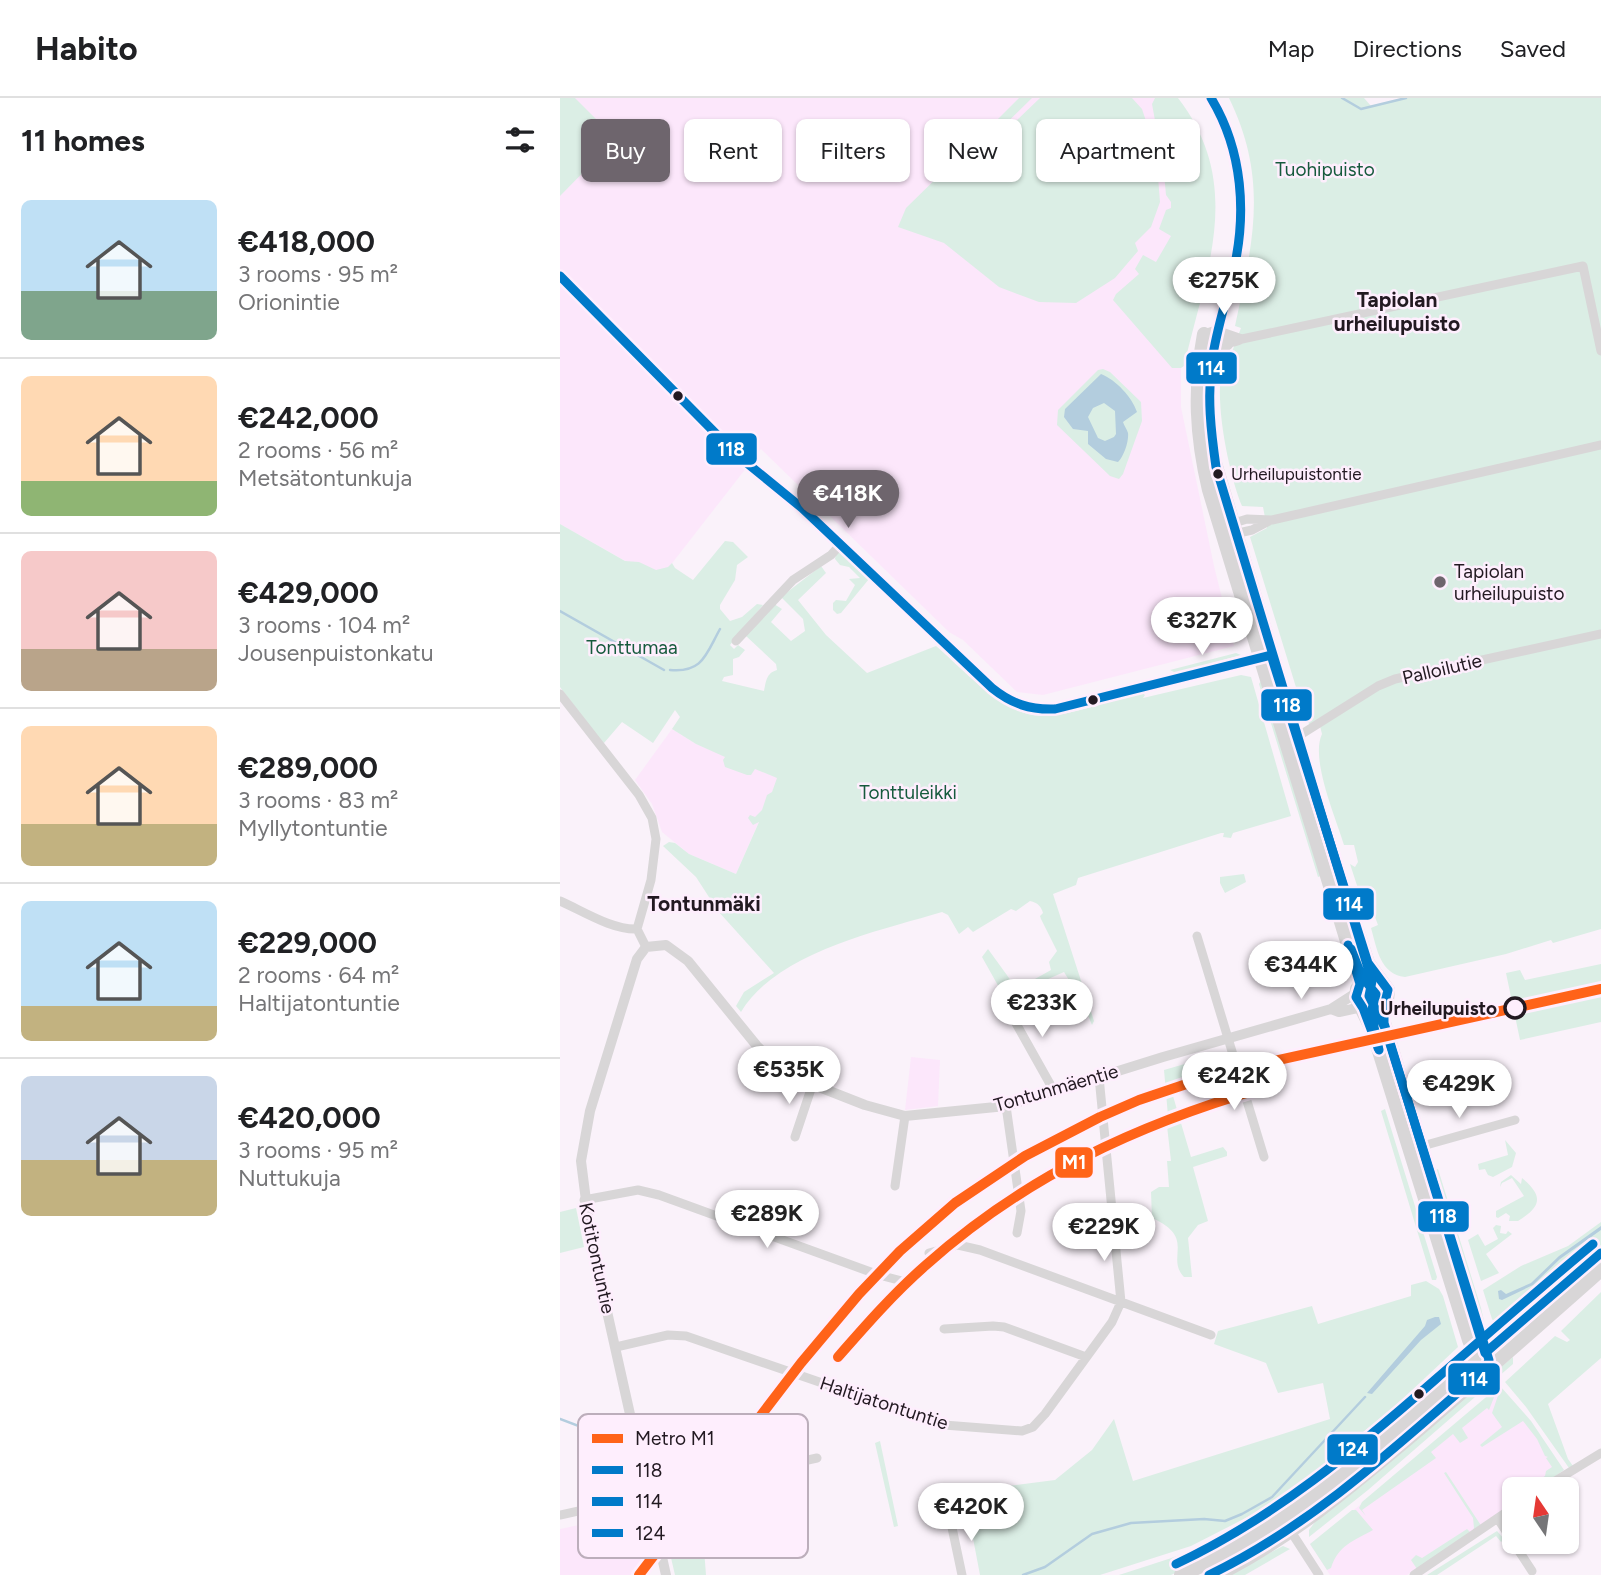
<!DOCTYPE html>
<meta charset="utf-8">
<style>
:root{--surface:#fff;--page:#f2f2f2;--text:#202124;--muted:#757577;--line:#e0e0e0;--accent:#6e656d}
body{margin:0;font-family:Figtree,sans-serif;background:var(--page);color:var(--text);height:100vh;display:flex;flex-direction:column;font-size:26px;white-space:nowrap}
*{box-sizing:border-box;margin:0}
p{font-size:23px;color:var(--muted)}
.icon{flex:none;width:38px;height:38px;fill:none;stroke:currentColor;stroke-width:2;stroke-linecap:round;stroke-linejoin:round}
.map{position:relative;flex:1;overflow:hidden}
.panel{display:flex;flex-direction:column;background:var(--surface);width:560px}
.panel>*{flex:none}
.banner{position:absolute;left:21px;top:21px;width:665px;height:63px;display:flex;gap:14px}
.needle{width:46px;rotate:347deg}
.buttons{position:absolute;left:942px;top:1379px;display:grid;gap:14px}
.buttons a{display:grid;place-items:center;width:77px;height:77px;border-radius:10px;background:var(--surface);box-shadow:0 2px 5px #0004;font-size:35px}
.price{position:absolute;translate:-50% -60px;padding:0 16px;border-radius:24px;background:#fff;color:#222;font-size:23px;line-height:46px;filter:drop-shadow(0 2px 4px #0008)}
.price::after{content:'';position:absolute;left:50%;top:42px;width:21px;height:16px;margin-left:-10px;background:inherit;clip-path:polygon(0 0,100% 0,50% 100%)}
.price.active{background:var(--accent);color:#fff}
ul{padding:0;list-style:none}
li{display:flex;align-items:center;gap:21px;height:175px;padding:0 21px}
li+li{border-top:2px solid var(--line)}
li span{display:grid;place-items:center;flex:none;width:196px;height:140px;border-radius:10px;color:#555}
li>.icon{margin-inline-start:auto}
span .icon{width:84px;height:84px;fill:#fffc;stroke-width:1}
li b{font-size:30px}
h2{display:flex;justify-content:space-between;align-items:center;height:84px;padding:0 21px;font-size:30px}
.pill{padding:0 24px;border-radius:10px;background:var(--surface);box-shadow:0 2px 5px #0004;font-size:24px;line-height:63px}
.pill.active{background:var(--accent);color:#fff}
header{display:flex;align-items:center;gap:42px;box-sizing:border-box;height:98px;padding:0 35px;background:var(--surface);border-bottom:2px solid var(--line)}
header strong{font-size:33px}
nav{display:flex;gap:38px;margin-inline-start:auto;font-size:24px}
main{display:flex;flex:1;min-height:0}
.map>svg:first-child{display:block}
.built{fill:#fce7fb}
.green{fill:#dbeee5}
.water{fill:#b3cdde;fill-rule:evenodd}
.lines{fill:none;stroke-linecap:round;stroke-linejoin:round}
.stream{stroke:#b3cdde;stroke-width:2.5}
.minor{stroke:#d8d6d7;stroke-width:9}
.tertiary{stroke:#d8d6d7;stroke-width:10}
.primary{stroke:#d8d6d7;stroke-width:14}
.bus-1-casing{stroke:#feeefd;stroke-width:14}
.bus-2-casing{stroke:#feeefd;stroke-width:14}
.bus-3-casing{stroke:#feeefd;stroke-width:14}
.bus-1{stroke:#007ac9;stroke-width:9}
.bus-2{stroke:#007ac9;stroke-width:9}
.bus-3{stroke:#007ac9;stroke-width:9}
.metro-1-casing{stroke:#feeefd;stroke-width:16}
.metro-1{stroke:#ff6319;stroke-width:10}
.bus-dot{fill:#221921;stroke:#feeefd;stroke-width:2.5}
.poi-dot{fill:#6e656d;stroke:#feeefd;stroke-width:2.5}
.stop-dot{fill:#feeefd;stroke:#221921;stroke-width:3.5}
.labels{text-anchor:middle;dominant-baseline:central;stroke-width:5;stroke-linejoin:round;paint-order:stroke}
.bus-label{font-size:17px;fill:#221921;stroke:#feeefd;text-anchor:start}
.park-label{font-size:19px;fill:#165a3d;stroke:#feeefd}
.poi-label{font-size:19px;fill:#221921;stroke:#feeefd;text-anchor:start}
.street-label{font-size:19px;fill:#221921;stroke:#feeefd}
.stop-label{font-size:19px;font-weight:bold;fill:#221921;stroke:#feeefd;text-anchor:end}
.neighbourhood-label{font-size:21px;font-weight:bold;fill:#221921;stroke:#feeefd}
.key{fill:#feeefd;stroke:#bcaebb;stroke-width:2}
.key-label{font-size:19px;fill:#221921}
.line-badge{stroke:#feeefd;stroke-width:2.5}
.badge-label{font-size:19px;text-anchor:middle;font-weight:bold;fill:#fff}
</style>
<header>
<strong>Habito</strong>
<nav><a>Map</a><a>Directions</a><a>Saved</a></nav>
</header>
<main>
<section class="panel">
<h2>11 homes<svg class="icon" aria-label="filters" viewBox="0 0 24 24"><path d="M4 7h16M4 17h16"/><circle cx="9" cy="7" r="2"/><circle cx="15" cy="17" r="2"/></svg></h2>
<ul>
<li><span style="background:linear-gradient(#bfe0f5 65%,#7fa58c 0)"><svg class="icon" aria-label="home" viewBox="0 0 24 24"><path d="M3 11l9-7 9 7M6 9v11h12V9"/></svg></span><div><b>€418,000</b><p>3 rooms · 95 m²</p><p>Orionintie</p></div></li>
<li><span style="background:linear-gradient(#ffd9b3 75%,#8fb573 0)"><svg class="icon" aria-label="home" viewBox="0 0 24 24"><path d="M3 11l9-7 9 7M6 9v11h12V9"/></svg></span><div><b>€242,000</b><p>2 rooms · 56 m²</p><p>Metsätontunkuja</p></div></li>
<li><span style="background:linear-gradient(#f6c9c9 70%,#b9a48a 0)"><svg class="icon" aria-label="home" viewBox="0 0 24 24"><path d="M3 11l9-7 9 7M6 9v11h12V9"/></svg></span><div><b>€429,000</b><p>3 rooms · 104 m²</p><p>Jousenpuistonkatu</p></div></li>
<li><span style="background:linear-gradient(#ffd9b3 70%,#c2b280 0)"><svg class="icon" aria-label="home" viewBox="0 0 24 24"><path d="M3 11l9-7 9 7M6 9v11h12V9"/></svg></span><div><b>€289,000</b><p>3 rooms · 83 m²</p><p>Myllytontuntie</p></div></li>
<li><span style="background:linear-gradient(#bfe0f5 75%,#c2b280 0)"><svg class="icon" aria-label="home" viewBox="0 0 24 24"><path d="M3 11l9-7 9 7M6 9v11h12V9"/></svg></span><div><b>€229,000</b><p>2 rooms · 64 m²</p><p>Haltijatontuntie</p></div></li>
<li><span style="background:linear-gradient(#c9d6e8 60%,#c2b280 0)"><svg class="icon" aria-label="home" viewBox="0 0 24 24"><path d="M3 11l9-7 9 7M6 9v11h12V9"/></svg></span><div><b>€420,000</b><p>3 rooms · 95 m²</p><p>Nuttukuja</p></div></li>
</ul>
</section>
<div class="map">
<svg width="1041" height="1477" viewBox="0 0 1041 1477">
<rect width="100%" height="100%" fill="#faf2fa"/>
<!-- built -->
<path class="built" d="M0 0H604L611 12 621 259V309L654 468 674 548 483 597 457 594 403 542 389 534 201 351 99 482 0 426Z
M112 631 136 646 218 680 176 776 129 756 102 734 92 706 75 682Z
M351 959 380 962 378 1008 345 1012Z
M940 1289 970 1324 1004 1372 975 1391H954V1405L847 1477H770L750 1446 868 1354Z
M76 1415 90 1477H0V1431Z"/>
<!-- green -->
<path class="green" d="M0 0H15L56 41 0 98Z
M459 0H472L428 43 399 54 392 47 395 44 391 39 401 29 415 44Z
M480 0H572L582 11 596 53 600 104 591 129 575 145 578 153 555 180 516 205 479 204 439 189 384 145 338 129 346 110 393 64 428 50Z
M595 0H618C685 87 646 172 624 268L621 270H612L553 202 556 196 579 176 575 171 583 157 596 164 611 138 599 131 606 112 611 110V104L606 97 602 54 605 48 596 28 592 6Z
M669 0H804L811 8 848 0H1041V831L993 845 991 842 946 856 845 879C820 876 817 851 811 830L818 827 815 819 808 821 790 766 795 769 798 764 794 747H784C776 720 750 661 762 636L759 624 750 627 746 622 694 452 690 439 707 430 703 409 682 408C669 377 650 289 666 260L670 259 681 230 675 228C693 144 709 82 669 0Z
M543 271 550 274 581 304 582 323 563 376 559 381 550 378 497 327 498 312 538 272Z
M0 426 65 463 79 464 96 472 108 469 112 465 115 470 133 482 165 443 173 444 188 459 177 467 175 482 160 507V511L170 523 182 519 197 506 203 507 170 547 174 551 178 547 185 552 179 559 173 561V577L164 579 162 583 204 593C206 584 206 575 217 572L216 566 186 538 214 506 222 511 211 524 231 543 245 533 243 521 221 499 261 468 266 475 238 502 266 537 307 575 376 548C403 571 445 619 482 618 510 618 553 602 581 594L585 597 583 600 681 577 691 579 731 718 673 735 671 740 663 739 664 735H661L518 780 516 787 493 796 534 923 532 927 523 905 504 874 445 900 422 859 428 851 457 891 491 872 489 864 497 853 481 821 480 818 483 815C481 808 478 805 470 803L456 813 451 811 413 834 408 829 399 836 388 817 382 814C319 833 217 854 181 914L176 908 184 894 214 875 158 813 136 779 103 748 109 744 115 745 129 756 176 776 199 724 193 727 188 720 190 717 195 719 202 712 207 697 212 694 217 680 195 671 191 677H187L165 669 163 662 165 659 136 646 112 631 120 619 115 612 93 645 62 624 44 645 41 643 0 589Z
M279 454 309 481 281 515 277 516 273 512V505L276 502 286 503 295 487 289 481 300 480 289 469 280 467 275 461 276 456Z
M676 555 681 557 616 575 610 572Z
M701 583 763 777 758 779 699 586Z
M684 776 686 784 665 795 660 785V779Z
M1041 866V924L960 942 946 875 960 872 965 882Z
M659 956 666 982 613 998 631 1059 663 1049 667 1054V1058L633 1069 648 1123 638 1127 628 1140 632 1179H624C605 1159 637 1140 592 1120L591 1094 599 1089H609L607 1063H611L606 1019 608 1018 604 972Z
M825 1011 877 1179 876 1182H872L821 1013Z
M945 1042 956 1055 952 1069 933 1079 928 1077 925 1071 919 1072 918 1066 948 1057Z
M878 1071 921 1210 924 1223 920 1226 871 1073Z
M951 1077 961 1086 962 1080C985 1099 980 1109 958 1123H949L950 1118 946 1115 938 1120 936 1119V1113L964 1098 952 1080 942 1085 940 1089 941 1084Z
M16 1110 24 1149 0 1155V1114Z
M1041 1124V1147L939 1231 932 1221 923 1192 961 1168 1008 1148Z
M936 1127 941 1128 940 1135 946 1136 948 1133 952 1136 926 1156 939 1175 921 1183 908 1142 918 1136 925 1148 938 1141 933 1130Z
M866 1183 879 1191 883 1198 898 1249 834 1309 719 1403 631 1448 540 1477H420L409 1419 401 1394 495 1382 532 1352 554 1321 573 1383 770 1321 763 1285 718 1295 706 1265 654 1246 658 1233 752 1208 758 1226 851 1198V1187Z
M1041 1194V1260L988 1306 1008 1361 1013 1368 1009 1370 966 1309 945 1284 995 1238 1007 1244 1010 1242 1001 1233Z
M953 1259V1266L808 1392 749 1439V1432L755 1424Z
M938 1289 929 1312 927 1310 902 1330 908 1340 900 1345 893 1336 871 1354 876 1360 802 1412 806 1418 799 1410 802 1404Z
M941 1289 971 1323 1004 1372 977 1391H964L985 1378 986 1373 992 1369 986 1360 988 1359 985 1358 977 1341 963 1323 922 1349 920 1347 942 1329 932 1315Z
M854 1299 857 1302 847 1314 724 1415 640 1464 611 1477H559C609 1461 659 1446 704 1419 759 1387 806 1340 854 1299Z
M320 1343 338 1428 334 1429 315 1345Z
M886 1374 922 1429 857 1471 851 1462 856 1457 862 1460 907 1431 911 1435 914 1430 913 1420 884 1375Z
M140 1399 146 1477H115L102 1421 118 1405Z
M792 1412H796L813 1432C794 1443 778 1447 771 1470L767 1472 750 1446Z
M937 1433 944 1441 941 1444 936 1438 877 1477H867Z
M723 1448 730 1451 685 1477H668Z"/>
<!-- water -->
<path class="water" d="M541 276C556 282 572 299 577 314L563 324C564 328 567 331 568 335 569 343 564 358 558 364L546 361 528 346V333L513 331 504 319 505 311ZM544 305 555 313 556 336 554 339 545 343 538 340 528 319 533 310Z
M1041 1128V1132L1000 1161 973 1187 942 1202 939 1201 938 1193 941 1192 946 1196 971 1185 999 1158Z
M875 1219H879L881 1226 861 1242 812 1296 807 1295 865 1228 867 1222Z"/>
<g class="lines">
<!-- stream -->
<path class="stream" d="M782 0 801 11 846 0
M0 513 104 572
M110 572C143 575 146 556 160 531
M0 1321 66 1346
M463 1477 485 1469 532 1436 571 1425 644 1421 665 1423 682 1416 712 1399 805 1299"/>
<!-- minor -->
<path class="minor" d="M0 178 177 357 242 410 432 590C452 607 469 613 495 611L702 559
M644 236C657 245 668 248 682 241L1023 168 1041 253
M644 236 656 232 682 241
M671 426 687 421 712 422 1041 347
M674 436 692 432 709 423
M176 543 233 482 271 457 281 446
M0 596 79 697 92 720 96 741 91 782 77 831
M737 639 818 588 835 581 1041 536
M0 803C23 813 52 832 77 831L86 849
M637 838 704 1059
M444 904 494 993
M446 1008 461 1113 457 1135
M235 1039 252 988
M859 1049 955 1022
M335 1088 345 1018
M24 1102 78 1092 99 1097 319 1177 342 1183
M369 1155 398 1147 420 1152 651 1237
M384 1231 433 1228 444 1229 526 1259
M56 1249 108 1237 126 1238 384 1327 462 1333 473 1329 485 1316 552 1224 561 1204 539 979
M202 1372 217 1443
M982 1391 1041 1355
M0 1417 257 1360
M390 1420 402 1477
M938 1421 972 1473
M728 1429 759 1477
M854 1477 954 1409"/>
<!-- tertiary -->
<path class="tertiary" d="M771 911 779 914 802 909
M106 1477 31 1142 21 1063 30 1013 77 861 86 849 106 847 128 863 197 948 226 976 305 1007 345 1018 446 1008 603 959 771 911 796 895"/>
<!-- primary -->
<path class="primary" d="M644 236C634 291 636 338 649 392L800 886
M667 245 650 260 648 306 652 355 772 755 808 865 828 892 827 902 821 910 814 913 803 910
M805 882 797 891 796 899 813 934 909 1242 917 1262 921 1266
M824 908V925L926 1260
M621 1477C706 1441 774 1384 844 1325 910 1268 974 1210 1041 1155
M657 1477C731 1440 793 1387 856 1334 918 1281 980 1226 1041 1172"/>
<!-- bus-1 casing -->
<g class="bus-1-casing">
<path id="bus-1" d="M0 178 177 357 242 410 432 590C452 606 470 612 495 611L711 557 808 865 828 892 824 908V925L925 1255 1041 1155
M788 847 800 886 796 899 803 910 818 950"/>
</g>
<!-- bus-2 casing -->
<g class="bus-2-casing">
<path id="bus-2" d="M791 851 802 879 816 896 811 915 819 952
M649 1477C753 1427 839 1346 925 1271L929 1262 825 930 809 898 812 883 656 369C651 334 647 299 652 263 656 233 666 204 673 175 687 116 683 53 651 0"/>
</g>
<!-- bus-3 casing -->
<g class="bus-3-casing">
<path id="bus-3" d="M616 1466C714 1420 795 1352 876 1281 928 1236 980 1190 1033 1146"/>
</g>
<!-- bus-1 -->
<use href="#bus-1" class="bus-1"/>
<!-- bus-2 -->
<use href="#bus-2" class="bus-2"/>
<!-- bus-3 -->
<use href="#bus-3" class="bus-3"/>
<!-- metro-1 casing -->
<g class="metro-1-casing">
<path id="metro-1" d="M278 1259C306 1227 334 1195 366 1167 466 1078 576 1027 703 990
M79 1477 241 1265 299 1196 340 1153 395 1105 465 1058 540 1019 579 1002 659 975 1041 891"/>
</g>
<!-- metro-1 -->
<use href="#metro-1" class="metro-1"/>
</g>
<!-- markers -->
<g class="bus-dot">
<circle cx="118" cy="298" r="6"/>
<circle cx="658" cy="376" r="6"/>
<circle cx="533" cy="602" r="6"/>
<circle cx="859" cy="1296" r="6"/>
</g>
<circle class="poi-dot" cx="880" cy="484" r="7"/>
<circle class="stop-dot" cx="955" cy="910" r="10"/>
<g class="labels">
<!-- bus labels -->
<g class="bus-label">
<text x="671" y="376">Urheilupuistontie</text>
</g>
<!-- park labels -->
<g class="park-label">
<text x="765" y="71">Tuohipuisto</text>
<text x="72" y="549">Tonttumaa</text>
<text x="348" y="694">Tonttuleikki</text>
</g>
<!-- poi labels -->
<g class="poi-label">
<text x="894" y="473">Tapiolan<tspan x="894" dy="22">urheilupuisto</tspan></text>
</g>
<!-- street labels -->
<g class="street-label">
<text transform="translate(882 571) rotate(-13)">Palloilutie</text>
<text transform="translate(496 990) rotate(-16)">Tontunmäentie</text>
<text transform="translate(37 1160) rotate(78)">Kotitontuntie</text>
<text transform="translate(324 1305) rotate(18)">Haltijatontuntie</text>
</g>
<!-- stop labels -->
<g class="stop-label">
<text x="937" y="910">Urheilupuisto</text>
</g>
<!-- neighbourhood labels -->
<g class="neighbourhood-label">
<text x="837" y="201">Tapiolan<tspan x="837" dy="24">urheilupuisto</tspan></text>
<text x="144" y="805">Tontunmäki</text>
</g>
</g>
<!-- legend -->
<rect x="18" y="1316" width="230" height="144" rx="10" class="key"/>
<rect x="32" y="1336" width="31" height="9" fill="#ff6319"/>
<rect x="32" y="1368" width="31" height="8" fill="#007ac9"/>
<rect x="32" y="1399" width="31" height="9" fill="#007ac9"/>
<rect x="32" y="1431" width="31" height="8" fill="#007ac9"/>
<g class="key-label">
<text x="75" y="1347">Metro M1</text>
<text x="75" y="1379">118</text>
<text x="75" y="1410">114</text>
<text x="75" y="1442">124</text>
</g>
<g class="line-badge">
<rect x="625" y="253" width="53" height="34" rx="7" fill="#007ac9"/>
<rect x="145" y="334" width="53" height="34" rx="7" fill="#007ac9"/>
<rect x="700" y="590" width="53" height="34" rx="7" fill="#007ac9"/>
<rect x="762" y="789" width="53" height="34" rx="7" fill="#007ac9"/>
<rect x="494" y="1048" width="40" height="33" rx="7" fill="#ff6319"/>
<rect x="857" y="1102" width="53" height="33" rx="7" fill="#007ac9"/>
<rect x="887" y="1264" width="54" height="34" rx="7" fill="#007ac9"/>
<rect x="766" y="1335" width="53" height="33" rx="7" fill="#007ac9"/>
</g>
<g class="badge-label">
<text x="651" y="277">114</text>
<text x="171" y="358">118</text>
<text x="727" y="614">118</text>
<text x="789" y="813">114</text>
<text x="514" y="1071">M1</text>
<text x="883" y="1125">118</text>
<text x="914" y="1288">114</text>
<text x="793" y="1358">124</text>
</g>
</svg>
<div class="buttons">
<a><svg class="needle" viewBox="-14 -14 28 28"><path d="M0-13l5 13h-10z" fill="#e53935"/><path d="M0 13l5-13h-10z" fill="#757577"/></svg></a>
</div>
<b class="price" style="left:664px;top:219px">€275K</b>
<b class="price active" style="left:288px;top:432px">€418K</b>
<b class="price" style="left:642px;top:559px">€327K</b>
<b class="price" style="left:741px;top:903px">€344K</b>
<b class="price" style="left:482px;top:941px">€233K</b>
<b class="price" style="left:229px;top:1008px">€535K</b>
<b class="price" style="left:674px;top:1014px">€242K</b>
<b class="price" style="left:899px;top:1022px">€429K</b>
<b class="price" style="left:207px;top:1152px">€289K</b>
<b class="price" style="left:544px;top:1165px">€229K</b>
<b class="price" style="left:411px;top:1445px">€420K</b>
<div class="banner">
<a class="pill active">Buy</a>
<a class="pill">Rent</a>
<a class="pill">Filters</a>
<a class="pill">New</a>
<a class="pill">Apartment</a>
</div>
</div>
</main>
